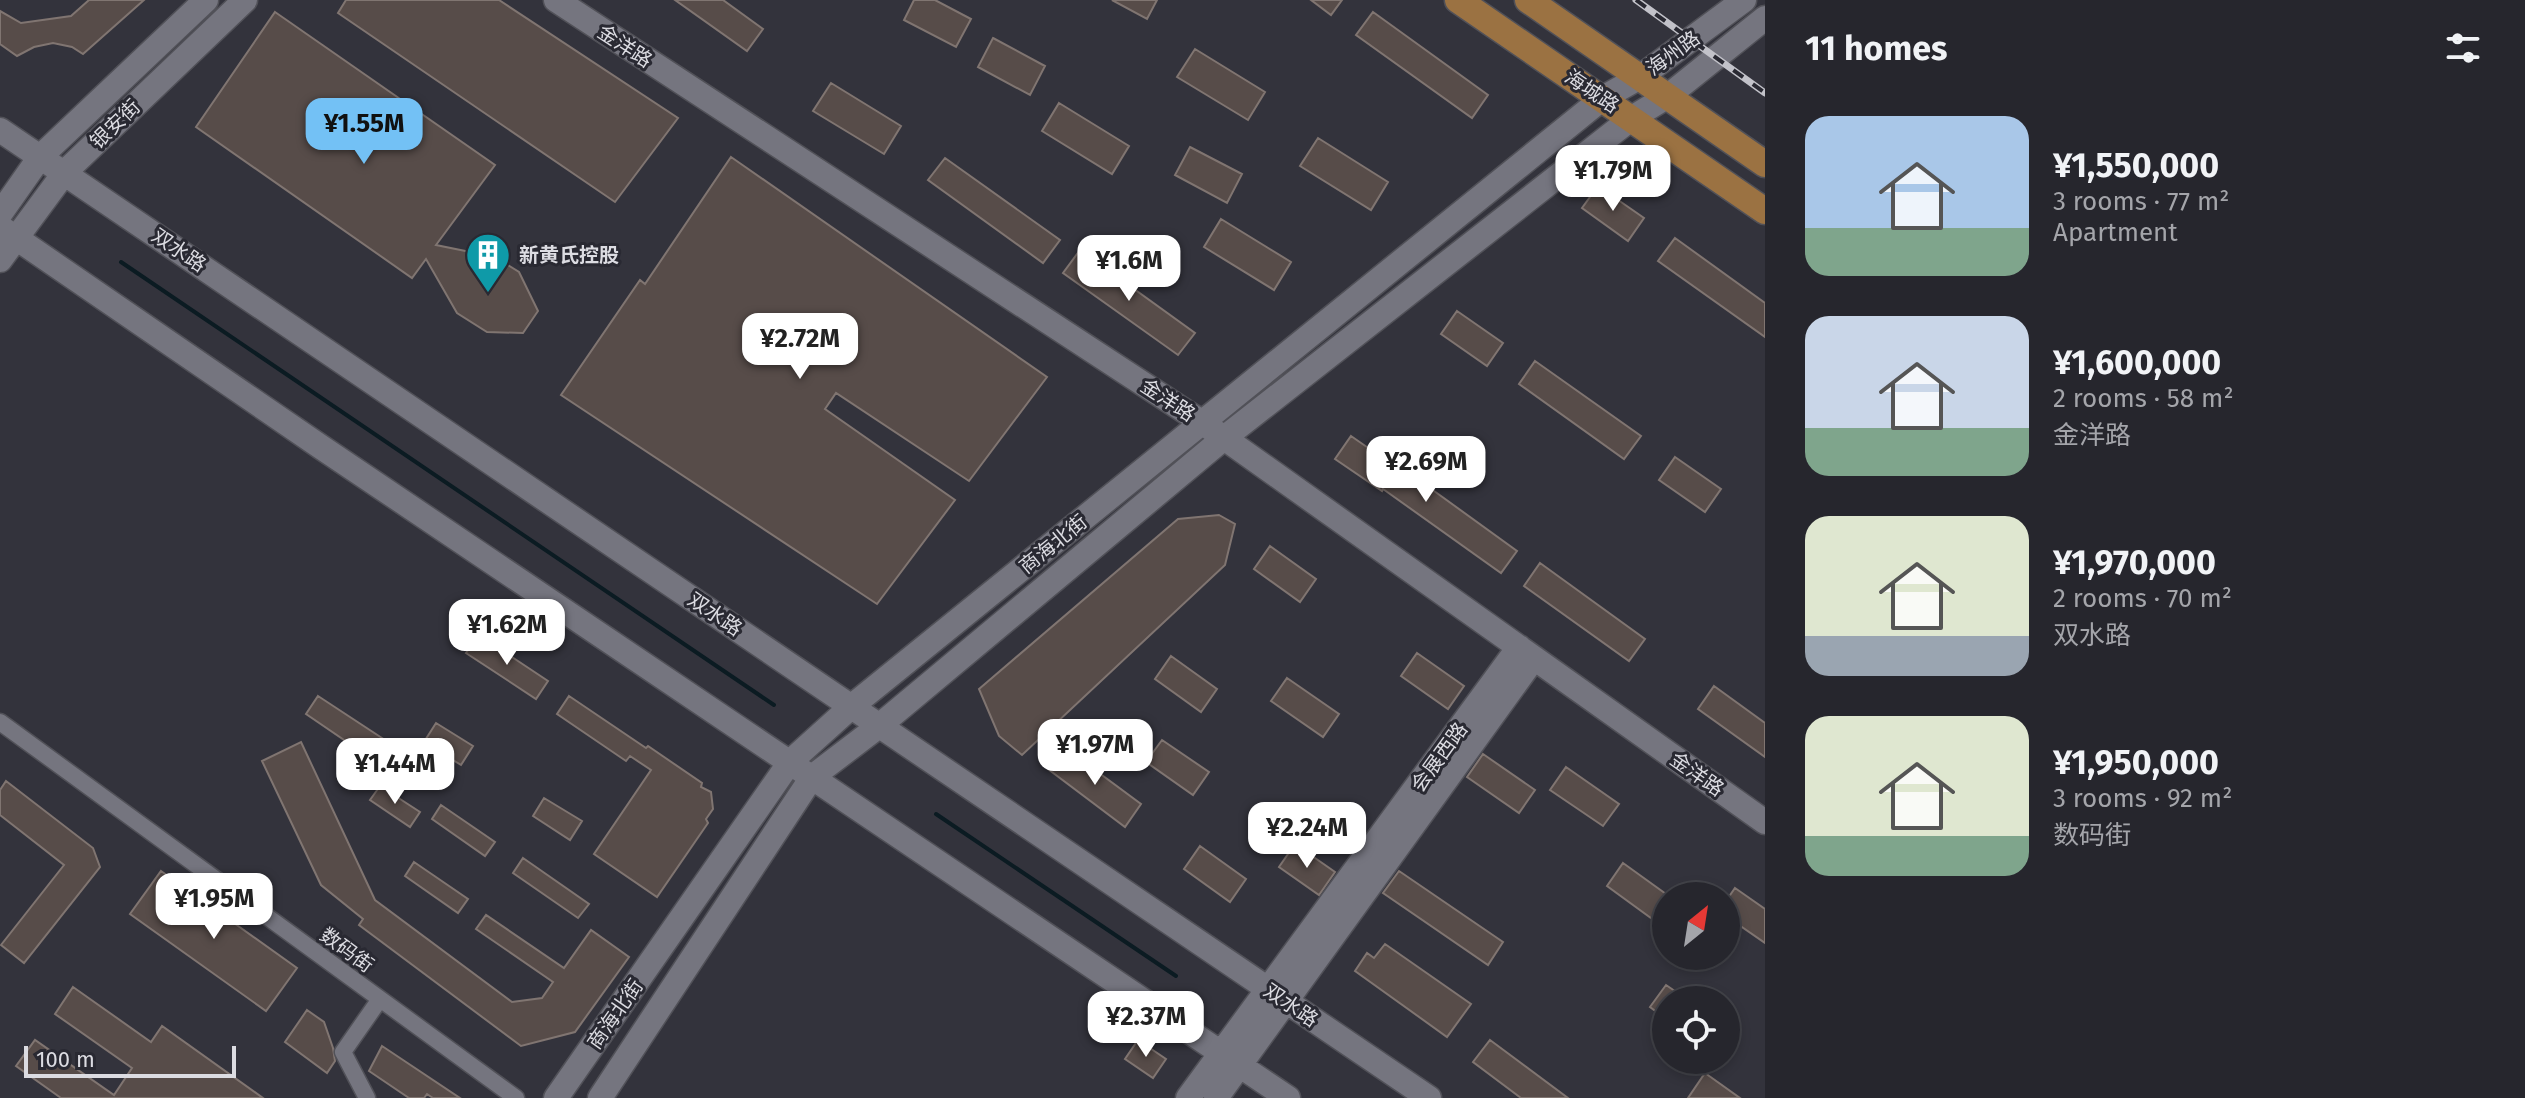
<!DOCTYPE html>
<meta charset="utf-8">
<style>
:root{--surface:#26262d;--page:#323239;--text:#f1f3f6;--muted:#a4a5aa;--line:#424349;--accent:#73c1f5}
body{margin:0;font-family:"Fira Sans","Noto Sans SC",sans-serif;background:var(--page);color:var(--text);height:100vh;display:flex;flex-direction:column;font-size:30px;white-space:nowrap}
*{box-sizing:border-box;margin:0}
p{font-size:26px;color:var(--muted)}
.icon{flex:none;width:44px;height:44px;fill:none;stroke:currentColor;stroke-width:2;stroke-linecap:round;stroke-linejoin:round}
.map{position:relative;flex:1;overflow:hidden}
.details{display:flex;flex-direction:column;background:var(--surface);width:760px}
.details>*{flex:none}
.needle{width:52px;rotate:30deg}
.tools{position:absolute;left:1652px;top:882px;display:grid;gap:16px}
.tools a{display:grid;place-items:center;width:88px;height:88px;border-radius:50%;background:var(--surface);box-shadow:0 4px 12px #0003,0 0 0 2px var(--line);font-size:40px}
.scale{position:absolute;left:24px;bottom:20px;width:212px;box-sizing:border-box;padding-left:8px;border:4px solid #dcdce2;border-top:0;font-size:22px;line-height:28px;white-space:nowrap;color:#dcdce2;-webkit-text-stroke:6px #292932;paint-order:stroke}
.price{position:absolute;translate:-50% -68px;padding:0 18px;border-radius:16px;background:#fff;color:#222;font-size:26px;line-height:52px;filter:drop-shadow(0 2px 4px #0008)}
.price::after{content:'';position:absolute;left:50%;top:48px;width:24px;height:18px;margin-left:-12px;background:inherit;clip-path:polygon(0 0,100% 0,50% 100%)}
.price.selected{background:var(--accent);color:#111}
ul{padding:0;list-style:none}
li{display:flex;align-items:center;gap:24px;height:200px;padding:0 40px}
li span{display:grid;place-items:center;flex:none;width:224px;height:160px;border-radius:24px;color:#555}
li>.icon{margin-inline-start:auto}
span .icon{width:96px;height:96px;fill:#fffc;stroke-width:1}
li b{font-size:34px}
h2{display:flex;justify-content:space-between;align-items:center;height:96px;padding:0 40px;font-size:34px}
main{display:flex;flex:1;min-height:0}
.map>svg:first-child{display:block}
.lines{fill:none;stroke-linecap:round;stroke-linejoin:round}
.stream{stroke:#0b1b22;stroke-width:4}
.building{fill:#574c49;stroke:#807571;stroke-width:2}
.street-casing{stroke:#515158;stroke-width:19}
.secondary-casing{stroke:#515158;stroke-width:27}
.primary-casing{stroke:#515158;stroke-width:29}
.street{stroke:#75757f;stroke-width:16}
.secondary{stroke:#75757f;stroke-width:24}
.primary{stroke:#9b7242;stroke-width:26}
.rail-casing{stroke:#c2c2c9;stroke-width:7}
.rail{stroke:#292932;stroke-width:4;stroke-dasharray:12;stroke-linecap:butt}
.labels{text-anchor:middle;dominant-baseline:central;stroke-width:6;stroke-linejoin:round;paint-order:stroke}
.street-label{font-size:20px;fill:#dcdce2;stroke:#292932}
.poi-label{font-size:20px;font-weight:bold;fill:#dcdce2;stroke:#292932;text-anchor:start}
</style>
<main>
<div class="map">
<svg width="1765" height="1098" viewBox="0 0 1765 1098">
<rect width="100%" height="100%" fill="#33333c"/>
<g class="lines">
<!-- stream -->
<path class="stream" d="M121 262 774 705
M936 814 1176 976"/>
</g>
<!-- building -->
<path class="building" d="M89 0H144L83 54 72 47 53 43 34 47 17 56 0 44V11L21 23 71 16Z
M346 0H499L678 118 615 202 338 13Z
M675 0H723L763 29 747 51Z
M914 0H935L971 19 956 47 904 20Z
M1112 0H1157L1147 19Z
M1311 0H1342L1331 15Z
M275 12 495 165 436 245 495 257 519 272 538 311 523 333 487 332 457 313 426 259 412 278 196 127Z
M1373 12 1488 95 1472 118 1356 35Z
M993 38 1045 66 1030 95 978 67Z
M1195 49 1265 92 1248 120 1177 77Z
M831 83 901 126 884 154 813 111Z
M1059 103 1129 146 1112 174 1042 131Z
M1318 138 1388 182 1371 210 1300 166Z
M1190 147 1242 174 1227 203 1175 175Z
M731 157 1047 377 969 481 836 393 825 409 955 500 877 604 561 395 640 280 645 284Z
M945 158 1060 240 1043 263 928 180Z
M1598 186 1644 218 1628 241 1582 208Z
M1221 219 1291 262 1274 290 1204 247Z
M1675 238 1765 303V337L1658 261Z
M1080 250 1195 333 1178 355 1063 273Z
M1457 311 1503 343 1487 366 1441 334Z
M1535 361 1641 436 1624 459 1519 384Z
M1351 436 1410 477 1412 475 1517 551 1501 573 1383 489 1382 491 1335 459Z
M1675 457 1721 489 1705 512 1659 480Z
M1219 515 1235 524 1225 565 1022 755 999 736 979 689 1178 519Z
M1270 546 1316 579 1300 602 1254 569Z
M1540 563 1645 639 1629 661 1524 586Z
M479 635 548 681 536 699 466 653Z
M1417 653 1464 686 1448 709 1401 676Z
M1171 656 1217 689 1201 712 1155 679Z
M1287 678 1339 714 1323 737 1271 701Z
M1714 686 1765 723V757L1698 709Z
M318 696 388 742 375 761 306 714Z
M569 696 646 748 648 746 702 783 701 787 711 792 713 809 706 819 708 823 657 897 594 854 651 770 630 756 626 761 557 714Z
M436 723 473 746 461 765 424 742Z
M1162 740 1209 772 1193 795 1146 762Z
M301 742 375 900 512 1002 542 998 553 982 476 929 486 915 564 968 591 930 629 957 575 1032 521 1046 359 925 363 919 321 885 262 761Z
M1064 747 1141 804 1125 827 1048 769Z
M1483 754 1535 790 1519 813 1467 777Z
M1566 767 1619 804 1603 826 1550 790Z
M6 781 93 848 100 867 24 963 1 945 64 865 0 815V790Z
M380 786 420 812 410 827 370 800Z
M544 798 582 821 570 840 533 816Z
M441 805 495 842 485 856 432 819Z
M1295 844 1335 872 1319 895 1279 867Z
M1200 846 1246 879 1230 902 1184 869Z
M523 858 589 904 578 918 513 873Z
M414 862 468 899 458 913 405 876Z
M1623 863 1666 894V929L1607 886Z
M161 871 297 968 266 1011 130 914Z
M1399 871 1503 942 1488 965 1383 893Z
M1735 888 1765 909V943L1726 916V901Z
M1385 944 1471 1004 1447 1037 1355 971 1367 953 1374 958Z
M1666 985 1688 1000H1666V1019L1650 1007Z
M73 987 151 1042 162 1026 263 1098H61L16 1066 35 1040 114 1095 132 1068 55 1014Z
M307 1010 324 1022 333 1048 335 1061 327 1073 285 1042Z
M1138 1040 1166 1059 1153 1078 1125 1059Z
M1490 1040 1568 1098H1521L1473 1062Z
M382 1046 460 1098H433L427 1094 424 1098H409L369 1071Z
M1705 1073 1740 1098H1688Z"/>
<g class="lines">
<!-- street casing -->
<g class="street-casing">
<path id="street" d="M0 722 516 1098
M367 1098 343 1052 380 999"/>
</g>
<!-- secondary casing -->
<g class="secondary-casing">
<path id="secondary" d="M556 0 1203 423 1765 822
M0 130 1429 1098
M0 214 40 157 206 0
M0 227 321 447 1288 1098
M0 260 65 172 245 0
M556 1098 790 762 852 706 1603 98 1640 77 1744 0
M600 1098 812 777 879 726 1224 438 1632 118 1668 96 1765 18
M1188 1098 1519 647
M1216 1098 1534 658"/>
</g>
<!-- primary casing -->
<g class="primary-casing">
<path id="primary" d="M1458 0 1765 211
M1528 0 1765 164"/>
</g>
<!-- street -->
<use href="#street" class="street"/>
<!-- secondary -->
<use href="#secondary" class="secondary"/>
<!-- primary -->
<use href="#primary" class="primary"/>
<!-- rail casing -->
<g class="rail-casing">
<path id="rail" d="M1636 0 1765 93"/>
</g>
<!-- rail -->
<use href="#rail" class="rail"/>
</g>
<!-- icons -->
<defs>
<g id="building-pin" transform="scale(2.3)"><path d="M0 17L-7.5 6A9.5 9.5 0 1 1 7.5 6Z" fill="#0f9aa8" stroke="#292932"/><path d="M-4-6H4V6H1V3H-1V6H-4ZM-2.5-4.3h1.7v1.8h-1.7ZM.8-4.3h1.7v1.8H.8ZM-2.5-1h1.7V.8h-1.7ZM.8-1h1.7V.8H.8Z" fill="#fff"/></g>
</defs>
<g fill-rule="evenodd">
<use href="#building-pin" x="488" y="255"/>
</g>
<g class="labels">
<!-- street labels -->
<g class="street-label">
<text transform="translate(625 46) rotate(33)">金洋路</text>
<text transform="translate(1673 53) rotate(-36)">海州路</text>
<text transform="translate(1592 91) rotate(34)">海城路</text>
<text transform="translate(115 124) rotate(-44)">银安街</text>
<text transform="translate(179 250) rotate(34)">双水路</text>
<text transform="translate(1168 400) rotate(33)">金洋路</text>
<text transform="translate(1053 544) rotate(-39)">商海北街</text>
<text transform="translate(715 614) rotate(34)">双水路</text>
<text transform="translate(1439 757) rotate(-54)">会展西路</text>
<text transform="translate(1697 774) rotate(35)">金洋路</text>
<text transform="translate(347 950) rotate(36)">数码街</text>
<text transform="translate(1291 1005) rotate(34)">双水路</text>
<text transform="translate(615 1014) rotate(-55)">商海北街</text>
</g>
<!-- poi labels -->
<g class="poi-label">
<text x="519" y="255">新黄氏控股</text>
</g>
</g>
</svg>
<div class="tools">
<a><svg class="needle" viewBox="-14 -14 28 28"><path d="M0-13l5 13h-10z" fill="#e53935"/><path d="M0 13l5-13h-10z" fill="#a4a5aa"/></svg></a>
<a><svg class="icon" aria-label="locate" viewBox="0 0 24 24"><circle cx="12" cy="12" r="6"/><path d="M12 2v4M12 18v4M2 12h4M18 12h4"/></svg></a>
</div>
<div class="scale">100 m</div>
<b class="price selected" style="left:364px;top:166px">¥1.55M</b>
<b class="price" style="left:1613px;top:213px">¥1.79M</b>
<b class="price" style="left:1129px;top:303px">¥1.6M</b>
<b class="price" style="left:800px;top:381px">¥2.72M</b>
<b class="price" style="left:1426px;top:504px">¥2.69M</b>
<b class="price" style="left:507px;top:667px">¥1.62M</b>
<b class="price" style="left:1095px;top:787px">¥1.97M</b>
<b class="price" style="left:395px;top:806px">¥1.44M</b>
<b class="price" style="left:1307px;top:870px">¥2.24M</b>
<b class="price" style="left:214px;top:941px">¥1.95M</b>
<b class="price" style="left:1146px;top:1059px">¥2.37M</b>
</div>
<section class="details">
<h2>11 homes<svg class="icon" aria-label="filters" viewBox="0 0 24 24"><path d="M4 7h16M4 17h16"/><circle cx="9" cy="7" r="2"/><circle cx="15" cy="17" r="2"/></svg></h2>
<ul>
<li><span style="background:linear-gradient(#a9c7e8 70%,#7fa58c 0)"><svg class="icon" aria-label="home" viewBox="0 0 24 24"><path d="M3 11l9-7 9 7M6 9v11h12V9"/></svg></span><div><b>¥1,550,000</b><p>3 rooms · 77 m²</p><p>Apartment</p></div></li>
<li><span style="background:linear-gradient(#c9d6e8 70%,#7fa58c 0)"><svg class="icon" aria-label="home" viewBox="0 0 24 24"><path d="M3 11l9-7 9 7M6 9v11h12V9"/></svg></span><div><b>¥1,600,000</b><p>2 rooms · 58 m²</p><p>金洋路</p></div></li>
<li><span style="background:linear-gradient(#dfe7d0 75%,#9aa5b1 0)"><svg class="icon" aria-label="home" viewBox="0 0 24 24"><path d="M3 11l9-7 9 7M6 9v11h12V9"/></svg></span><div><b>¥1,970,000</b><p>2 rooms · 70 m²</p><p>双水路</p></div></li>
<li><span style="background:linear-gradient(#dfe7d0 75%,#7fa58c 0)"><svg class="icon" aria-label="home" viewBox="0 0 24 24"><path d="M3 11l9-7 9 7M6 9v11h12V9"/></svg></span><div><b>¥1,950,000</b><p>3 rooms · 92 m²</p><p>数码街</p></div></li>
</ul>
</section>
</main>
